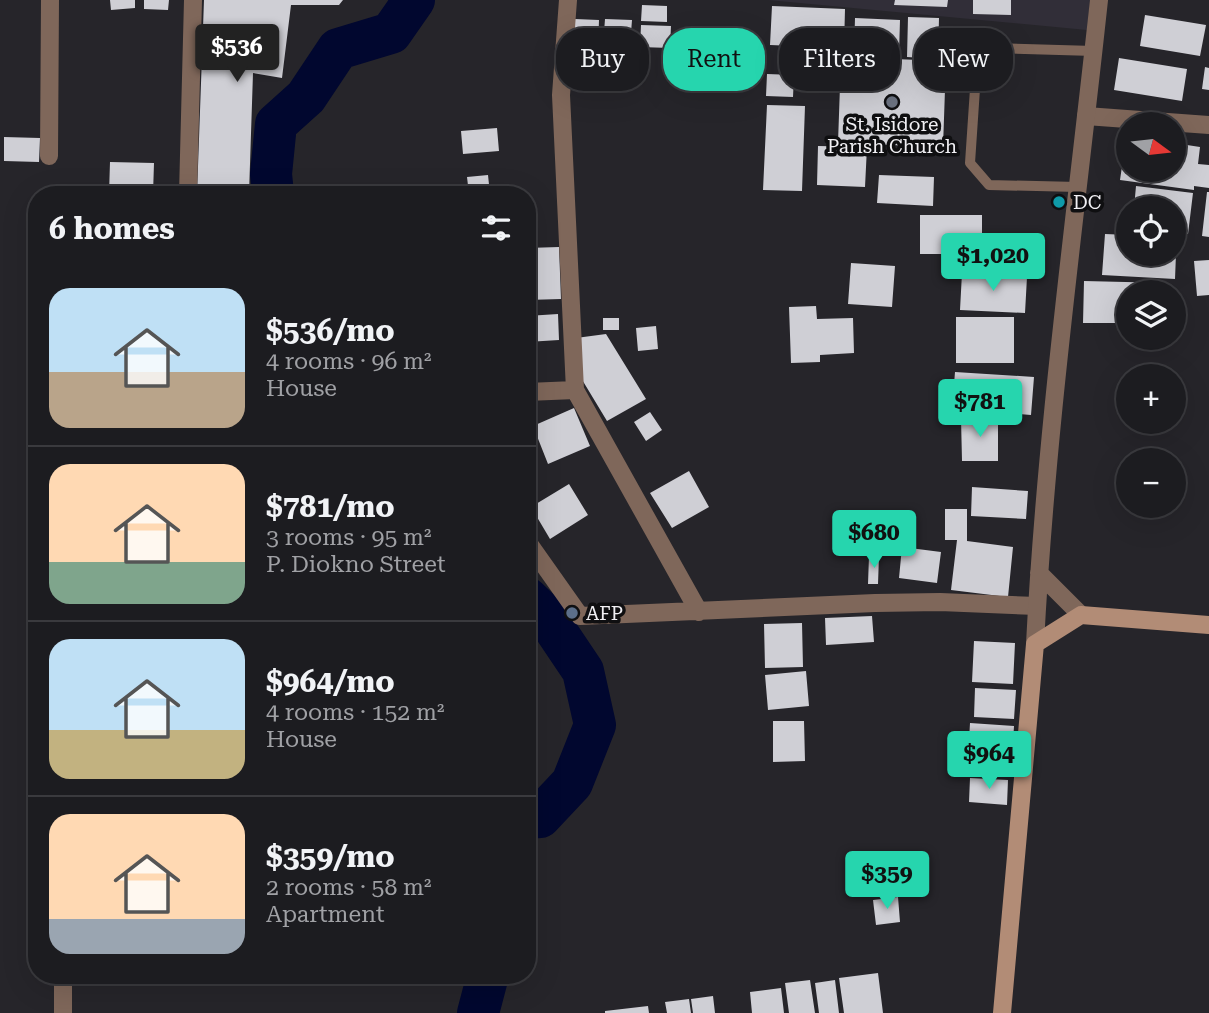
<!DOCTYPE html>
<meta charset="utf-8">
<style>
:root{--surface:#1c1c20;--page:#29292d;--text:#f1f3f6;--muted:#a0a1a5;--line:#3a3a3e;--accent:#26d5ae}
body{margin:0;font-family:"Roboto Serif",serif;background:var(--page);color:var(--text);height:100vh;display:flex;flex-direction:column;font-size:26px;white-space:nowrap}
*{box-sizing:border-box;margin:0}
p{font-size:23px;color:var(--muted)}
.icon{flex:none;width:38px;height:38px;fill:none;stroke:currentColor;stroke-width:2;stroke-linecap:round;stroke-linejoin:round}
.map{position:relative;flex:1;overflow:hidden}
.sheet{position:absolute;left:28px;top:186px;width:508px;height:798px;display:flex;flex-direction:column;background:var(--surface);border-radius:28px;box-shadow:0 7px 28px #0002,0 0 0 2px var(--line)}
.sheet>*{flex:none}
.hud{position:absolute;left:556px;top:28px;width:546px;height:63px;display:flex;gap:14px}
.needle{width:46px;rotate:105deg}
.controls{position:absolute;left:1116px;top:112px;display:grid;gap:14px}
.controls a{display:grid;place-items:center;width:70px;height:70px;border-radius:50%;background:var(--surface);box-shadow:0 7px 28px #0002,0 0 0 2px var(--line);font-size:35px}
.price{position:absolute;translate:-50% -60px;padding:0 16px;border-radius:7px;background:var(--accent);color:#111;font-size:23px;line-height:46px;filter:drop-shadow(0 2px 4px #0008)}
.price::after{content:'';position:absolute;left:50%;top:42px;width:21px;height:16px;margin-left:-10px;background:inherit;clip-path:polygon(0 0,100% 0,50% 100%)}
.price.active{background:#222;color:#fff}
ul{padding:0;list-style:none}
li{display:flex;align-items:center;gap:21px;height:175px;padding:0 21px}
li+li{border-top:2px solid var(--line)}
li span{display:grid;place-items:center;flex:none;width:196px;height:140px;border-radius:21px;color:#555}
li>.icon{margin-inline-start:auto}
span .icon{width:84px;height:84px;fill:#fffc;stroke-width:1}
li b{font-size:30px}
h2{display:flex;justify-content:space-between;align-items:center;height:84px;padding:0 21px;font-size:30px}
.tag{padding:0 24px;border-radius:28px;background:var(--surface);box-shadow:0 7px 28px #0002,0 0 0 2px var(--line);font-size:24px;line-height:63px}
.tag.active{background:var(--accent);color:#111}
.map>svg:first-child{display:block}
.built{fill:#312e38}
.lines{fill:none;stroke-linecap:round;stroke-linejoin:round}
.river{stroke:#01072f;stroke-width:42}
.building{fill:#cfcfd5}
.service{stroke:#7f675a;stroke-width:10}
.minor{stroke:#7f675a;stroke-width:18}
.tertiary{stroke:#7f675a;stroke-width:18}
.secondary{stroke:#b28c76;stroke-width:18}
.worship-dot{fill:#6b7280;stroke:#0f0f11;stroke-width:2.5}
.culture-dot{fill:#0f9aa8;stroke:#0f0f11;stroke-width:2.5}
.service-dot{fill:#5c6f8a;stroke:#0f0f11;stroke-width:2.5}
.labels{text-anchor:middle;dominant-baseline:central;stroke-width:7;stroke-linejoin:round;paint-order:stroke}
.poi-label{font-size:19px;fill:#f1f0f4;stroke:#0f0f11;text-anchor:start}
</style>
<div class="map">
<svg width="1209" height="1013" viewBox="0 0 1209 1013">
<rect width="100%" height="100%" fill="#26252a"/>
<!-- built -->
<path class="built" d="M768 0H1090L1087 30Z"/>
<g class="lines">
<!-- river -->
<path class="river" d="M273 194 271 174 276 124 306 97 338 49 391 33 414 0
M527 598 546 616 583 671 595 725 572 783 540 817 527 818
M478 1013 488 975"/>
</g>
<!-- building -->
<path class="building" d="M110 0H135V8L111 10Z
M144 0H169L168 10 144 9Z
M204 0H343L339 5H291L282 78 253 73 249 194H197Z
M895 0H948L947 7 894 5Z
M973 0H1011V15L973 14Z
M642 5 667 6V22L641 21Z
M772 6 845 9 844 48 770 45Z
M1145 15 1206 25 1200 56 1140 46Z
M908 17 939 18 938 59 907 57Z
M855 18 900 20 899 54 854 52Z
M575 19 599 20 598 49 574 48Z
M605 19 632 20 630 46H603Z
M641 25 671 26 670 48 640 47Z
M841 57 946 61 943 147 838 143Z
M1119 58 1187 69 1182 101 1114 90Z
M1205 67 1209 68V90L1202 89Z
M767 74 794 75 793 97 766 96Z
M767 105 805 106 802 191 763 190Z
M497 128 499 151 463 154 461 131Z
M1127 132 1129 170H1174V143L1200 147 1198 164 1209 165V188L1194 186V190L1120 180Z
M4 137 40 138 39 162 4 161Z
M818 146 867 147 865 187 817 185Z
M110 162 154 163 153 194H109Z
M488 175 490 194H469L467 177Z
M879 175 934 177 933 206 877 203Z
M1136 186 1193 193 1188 234 1174 233V208H1134Z
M1207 192H1209V237L1202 236Z
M527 214H536L538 244 527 245Z
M920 215H982V254H920Z
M1105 234 1129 235V254H1176L1175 279 1102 275Z
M559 247 561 299 527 300V248Z
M1209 260V295L1197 296 1194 261Z
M851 263 895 266 892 307 848 304Z
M962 273 1027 277 1025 313 960 310Z
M1084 281 1167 283V292H1129V323H1083Z
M816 306 817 319 853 318 854 353 820 355V362L791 363 789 307Z
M558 314 559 340 527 342V316Z
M956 317H1014V363H956Z
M603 318H619V330H603Z
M656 326 658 349 638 351 636 328Z
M606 334 646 399 607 421 578 373 576 338Z
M955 372 1034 377 1031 415 952 409Z
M574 408 590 446 548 464 533 426Z
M650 412 662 430 646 441 634 422Z
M998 417V461H962L961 418Z
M689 471 709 507 672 528 650 493Z
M569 484 588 515 550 539 531 507Z
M972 487 1028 491 1026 519 971 516Z
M945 509H967V541L1013 547 1008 597 951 590 957 540H945Z
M902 547 941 552 937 583 899 578Z
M869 556H879L878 584H868Z
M872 616 874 642 826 645 825 618Z
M802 623 803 667 765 668 764 624Z
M974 641 1015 643 1013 684 972 682Z
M806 671 809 706 768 710 765 675Z
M975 688 1016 690 1014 719 974 717Z
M773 721H804L805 761 773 762Z
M970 723 1014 726 1011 777 967 774Z
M970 778 1008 780 1007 805 969 802Z
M898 897 900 922 876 925 873 900Z
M878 973 883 1013H844L839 978Z
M810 980 815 1013H789L785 983Z
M835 980 839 1013H819L815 983Z
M781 988 784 1013H752L750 992Z
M713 996 715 1013H693L691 999Z
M689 999 691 1013H667L665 1002Z
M648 1006 649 1013H605V1011Z"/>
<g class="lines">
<!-- service -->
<path class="service" d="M1078 187 989 185 970 163 977 59 989 48 1094 51"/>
<!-- minor -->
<path class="minor" d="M568 0 561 95 575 390 699 612
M1086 116 1209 125
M49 156 50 0
M188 194 193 0
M527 392 575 390
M527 541 580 616 875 603 940 602 1037 606
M63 975V1013"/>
<!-- tertiary -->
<path class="tertiary" d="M1039 573 1081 615
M1035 644C1046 429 1076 214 1099 0"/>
<!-- secondary -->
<path class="secondary" d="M1002 1013 1035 644 1081 615 1209 625"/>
</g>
<!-- markers -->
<circle class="worship-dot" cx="892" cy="102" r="7"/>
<circle class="culture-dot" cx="1059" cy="202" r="7"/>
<circle class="service-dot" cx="572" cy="613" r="7"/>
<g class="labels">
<!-- poi labels -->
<g class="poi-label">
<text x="892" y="124" text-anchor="middle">St. Isidore<tspan x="892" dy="22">Parish Church</tspan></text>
<text x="1073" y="202">DC</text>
<text x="586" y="613">AFP</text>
</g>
</g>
</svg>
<div class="controls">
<a><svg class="needle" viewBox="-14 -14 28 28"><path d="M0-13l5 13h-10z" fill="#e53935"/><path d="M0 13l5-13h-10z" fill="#a0a1a5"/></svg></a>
<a><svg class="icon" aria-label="locate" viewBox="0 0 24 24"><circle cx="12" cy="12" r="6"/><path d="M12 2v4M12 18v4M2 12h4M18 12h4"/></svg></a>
<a><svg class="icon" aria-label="layers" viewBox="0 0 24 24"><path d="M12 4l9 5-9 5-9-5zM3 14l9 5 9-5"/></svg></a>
<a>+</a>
<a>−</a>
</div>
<b class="price active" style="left:237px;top:84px">$536</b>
<b class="price" style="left:993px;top:293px">$1,020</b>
<b class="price" style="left:980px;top:439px">$781</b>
<b class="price" style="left:874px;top:570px">$680</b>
<b class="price" style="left:989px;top:791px">$964</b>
<b class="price" style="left:887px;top:911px">$359</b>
<div class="hud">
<a class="tag">Buy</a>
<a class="tag active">Rent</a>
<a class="tag">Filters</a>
<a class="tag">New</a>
</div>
<section class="sheet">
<h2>6 homes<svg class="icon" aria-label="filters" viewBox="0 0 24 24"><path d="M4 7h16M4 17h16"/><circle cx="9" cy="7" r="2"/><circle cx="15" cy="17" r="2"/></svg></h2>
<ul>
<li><span style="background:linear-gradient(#bfe0f5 60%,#b9a48a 0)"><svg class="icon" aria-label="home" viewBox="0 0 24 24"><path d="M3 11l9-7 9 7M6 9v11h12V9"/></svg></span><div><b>$536/mo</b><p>4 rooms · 96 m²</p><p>House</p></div></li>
<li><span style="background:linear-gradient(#ffd9b3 70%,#7fa58c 0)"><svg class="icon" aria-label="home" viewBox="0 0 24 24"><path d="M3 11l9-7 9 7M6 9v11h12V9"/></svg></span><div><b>$781/mo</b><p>3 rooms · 95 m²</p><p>P. Diokno Street</p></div></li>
<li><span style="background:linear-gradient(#bfe0f5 65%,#c2b280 0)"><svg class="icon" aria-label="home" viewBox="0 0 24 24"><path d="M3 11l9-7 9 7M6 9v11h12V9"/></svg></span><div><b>$964/mo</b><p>4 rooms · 152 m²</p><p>House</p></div></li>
<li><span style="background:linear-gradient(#ffd9b3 75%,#9aa5b1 0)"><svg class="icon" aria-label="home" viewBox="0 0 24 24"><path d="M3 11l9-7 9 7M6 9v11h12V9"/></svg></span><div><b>$359/mo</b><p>2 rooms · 58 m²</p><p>Apartment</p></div></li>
</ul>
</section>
</div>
